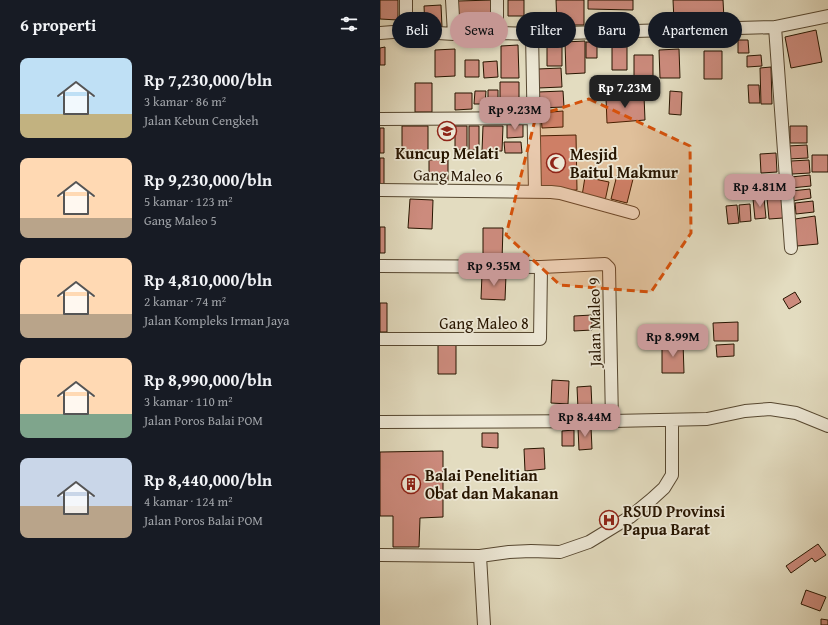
<!DOCTYPE html>
<html lang="id">
<meta charset="utf-8">
<style>
:root{--surface:#171b24;--page:#242831;--text:#f1f3f6;--muted:#9ea1a6;--accent:#c59692}
body{margin:0;font-family:"Gentium Book Plus",serif;background:var(--page);color:var(--text);height:100vh;display:flex;flex-direction:column;font-size:15px;white-space:nowrap}
*{box-sizing:border-box;margin:0}
p{font-size:13px;color:var(--muted)}
.icon{flex:none;width:22px;height:22px;fill:none;stroke:currentColor;stroke-width:2;stroke-linecap:round;stroke-linejoin:round}
.map{position:relative;flex:1;overflow:hidden}
.panel{display:flex;flex-direction:column;background:var(--surface);width:380px}
.panel>*{flex:none}
.hud{position:absolute;left:12px;top:12px;width:376px;height:36px;display:flex;gap:8px}
.price{position:absolute;translate:-50% -34px;padding:0 9px;border-radius:8px;background:var(--accent);color:#111;font-size:13px;line-height:26px;filter:drop-shadow(0 1px 2px #0008)}
.price::after{content:'';position:absolute;left:50%;top:24px;width:12px;height:9px;margin-left:-6px;background:inherit;clip-path:polygon(0 0,100% 0,50% 100%)}
.price.selected{background:#222;color:#fff}
ul{padding:0;list-style:none}
li{display:flex;align-items:center;gap:12px;height:100px;padding:0 20px}
li span{display:grid;place-items:center;flex:none;width:112px;height:80px;border-radius:8px;color:#555}
li>.icon{margin-inline-start:auto}
span .icon{width:48px;height:48px;fill:#fffc;stroke-width:1}
li b{font-size:17px}
h2{display:flex;justify-content:space-between;align-items:center;height:48px;padding:0 20px;font-size:17px}
.chip{padding:0 14px;border-radius:18px;background:var(--surface);box-shadow:0 2px 6px #0003;font-size:14px;line-height:36px}
.chip.selected{background:var(--accent);color:#111}
main{display:flex;flex:1;min-height:0}
.map>svg:first-child{display:block}
.building{fill:#cc8b7d;stroke:#271500}
.lines{fill:none;stroke-linecap:round;stroke-linejoin:round}
.minor-casing{stroke:#564730;stroke-width:14}
.minor{stroke:#ede8d6;stroke-width:12}
.marked{fill:#d5520b;fill-opacity:0.2;stroke:#d5520b;stroke-width:3;stroke-dasharray:8 5;stroke-linejoin:round}
.labels{text-anchor:middle;dominant-baseline:central;stroke-width:3.5;stroke-linejoin:round;paint-order:stroke}
.poi-label{font-size:16px;font-weight:bold;fill:#271500;stroke:#ede8d6;text-anchor:start}
.street-label{font-size:16px;fill:#271500;stroke:#ede8d6}
</style>
<main>
<section class="panel">
<h2>6 properti<svg class="icon" aria-label="filters" viewBox="0 0 24 24"><path d="M4 7h16M4 17h16"/><circle cx="9" cy="7" r="2"/><circle cx="15" cy="17" r="2"/></svg></h2>
<ul>
<li><span style="background:linear-gradient(#bfe0f5 70%,#c2b280 0)"><svg class="icon" aria-label="home" viewBox="0 0 24 24"><path d="M3 11l9-7 9 7M6 9v11h12V9"/></svg></span><div><b>Rp 7,230,000/bln</b><p>3 kamar · 86 m²</p><p>Jalan Kebun Cengkeh</p></div></li>
<li><span style="background:linear-gradient(#ffd9b3 75%,#b9a48a 0)"><svg class="icon" aria-label="home" viewBox="0 0 24 24"><path d="M3 11l9-7 9 7M6 9v11h12V9"/></svg></span><div><b>Rp 9,230,000/bln</b><p>5 kamar · 123 m²</p><p>Gang Maleo 5</p></div></li>
<li><span style="background:linear-gradient(#ffd9b3 70%,#b9a48a 0)"><svg class="icon" aria-label="home" viewBox="0 0 24 24"><path d="M3 11l9-7 9 7M6 9v11h12V9"/></svg></span><div><b>Rp 4,810,000/bln</b><p>2 kamar · 74 m²</p><p>Jalan Kompleks Irman Jaya</p></div></li>
<li><span style="background:linear-gradient(#ffd9b3 70%,#7fa58c 0)"><svg class="icon" aria-label="home" viewBox="0 0 24 24"><path d="M3 11l9-7 9 7M6 9v11h12V9"/></svg></span><div><b>Rp 8,990,000/bln</b><p>3 kamar · 110 m²</p><p>Jalan Poros Balai POM</p></div></li>
<li><span style="background:linear-gradient(#c9d6e8 60%,#b9a48a 0)"><svg class="icon" aria-label="home" viewBox="0 0 24 24"><path d="M3 11l9-7 9 7M6 9v11h12V9"/></svg></span><div><b>Rp 8,440,000/bln</b><p>4 kamar · 124 m²</p><p>Jalan Poros Balai POM</p></div></li>
</ul>
</section>
<div class="map">
<svg width="448" height="625" viewBox="0 0 448 625">
<rect width="100%" height="100%" fill="#e3dcc0"/>
<filter id="stains"><feTurbulence type="fractalNoise" baseFrequency=".005" numOctaves="4"/><feColorMatrix values="0 0 0 0 .2 0 0 0 0 .09 0 0 0 0 .02 0 0 0 .5 -.17"/></filter>
<radialGradient id="worn" r=".72"><stop offset=".6" stop-color="#630" stop-opacity="0"/><stop offset="1" stop-color="#630" stop-opacity=".3"/></radialGradient>
<!-- building -->
<path class="building" d="M0 0H18V20L0 19Z
M113 0V19L78 20V1Z
M128 0H144V16H128Z
M176 0H204V25H177Z
M208 0H253V10L208 9Z
M293 0H343L344 19 294 21Z
M61 5 62 27 45 28 44 6Z
M436 30 442 62 411 68 405 37Z
M358 40H368L369 53H358Z
M167 41H182V66H167Z
M205 41V73L186 74 185 42Z
M206 42H217V58H206Z
M138 45 139 78H121V46Z
M232 46H247V70H232Z
M5 47V65H0V48Z
M75 49V76L55 77V50Z
M299 49 300 78H280L279 50Z
M324 51H342V79H324Z
M254 55H273V84H254Z
M381 55 382 66 367 67V56Z
M85 60H99V77H85Z
M117 61 118 77 104 78 103 62Z
M391 67 392 104H381L380 68Z
M181 68 182 87 158 88V69Z
M120 82H139V111L120 112Z
M35 83H52V112H35Z
M368 85H379L380 103H369Z
M108 90H118V109H108Z
M95 91H106L105 104H94Z
M183 91 184 107 158 108V92Z
M290 91 302 92 301 115 289 114Z
M75 93H92V109L75 110Z
M264 96 265 120 227 123 226 98Z
M183 111V127L162 128 161 113Z
M127 124H143V137L127 138Z
M22 126H48V152H22Z
M75 126H87V150H75Z
M89 126H99V150H89Z
M103 126H123L122 151H102Z
M410 126H427V143H410Z
M0 128H4V153H0Z
M196 135 197 190 155 192V136Z
M124 142H141L142 153H125Z
M427 145 428 158 408 159V146Z
M396 153 397 172 381 173 380 154Z
M432 155H448V172H432Z
M0 158H4V185H0Z
M68 159V181H49V160Z
M429 160 430 173 412 174 411 161Z
M237 175 253 179 247 203 231 199Z
M430 175 431 186 411 188V177Z
M205 177 229 182 225 201 202 196Z
M398 178 399 194 374 196 373 180Z
M430 189 431 198 412 201 411 191Z
M402 197 403 218 389 219 387 198Z
M384 198 386 218 375 219 373 199Z
M30 199 53 200 52 229 28 228Z
M433 201 434 212 416 214 415 203Z
M370 204 371 221 360 222 359 205Z
M357 205 359 223 348 224 346 206Z
M435 216 438 244 417 246 415 219Z
M0 227H5V253H0Z
M103 228H123L122 260H103Z
M102 274 126 275 125 300 101 299Z
M415 292 421 302 409 309 403 299Z
M0 303H7V332H0Z
M212 315V330L194 331V316Z
M358 322V341H334L333 323Z
M282 342H303L304 373H282Z
M76 344V374H58V345Z
M354 344V356L337 357 336 345Z
M172 380 189 381 188 404 171 403Z
M211 386 212 408 198 409 197 387Z
M211 427 212 449 199 450 198 428Z
M194 430V446H182V431Z
M102 433H118V448L102 447Z
M164 448 165 469 145 471 144 449Z
M63 451V517L40 518 39 547H13V516H0V452Z
M438 544 446 555 435 562 432 558 411 573 406 566Z
M426 590 446 597 440 611 421 604Z
M441 619 448 620V625H441Z"/>
<g class="lines">
<!-- minor casing -->
<g class="minor-casing">
<path id="minor" d="M26 0V31
M72 0 74 34
M395 27 411 248
M0 33 26 31 74 34 117 33 152 34 395 27 448 16
M117 33V0
M152 34 155 192
M0 119 153 118
M0 190 171 192 180 193 253 213
M0 266 161 267 225 264 229 268 232 421
M0 339H160L161 267
M0 422 232 421 327 419 365 411 390 409 416 413 448 426
M0 555 100 556
M104 625 100 556 129 552 151 551 180 552 209 542 250 517 272 499 284 488 292 475V420"/>
</g>
<!-- minor -->
<use href="#minor" class="minor"/>
</g>
<!-- marked area -->
<path class="marked" d="M209 99 310 146 311 233 271 292 180 285 126 235 156 116Z"/>
<!-- icons -->
<defs>
<g id="school-ring" transform="scale(1)"><circle r="9.5" fill="#ede8d6" stroke="#8f2418" stroke-width="1.5"/><path d="M0-5L7-2L0 1L-7-2ZM-4 1L0 2.5L4 1V4Q0 6-4 4Z" fill="#8f2418"/></g>
<g id="mosque-ring" transform="scale(1)"><circle r="9.5" fill="#ede8d6" stroke="#8f2418" stroke-width="1.5"/><path d="M3.5-4.9A6 6 0 1 0 3.5 4.9A5 5 0 1 1 3.5-4.9Z" fill="#8f2418"/></g>
<g id="building-ring" transform="scale(1)"><circle r="9.5" fill="#ede8d6" stroke="#8f2418" stroke-width="1.5"/><path d="M-4-6H4V6H1V3H-1V6H-4ZM-2.5-4.3h1.7v1.8h-1.7ZM.8-4.3h1.7v1.8H.8ZM-2.5-1h1.7V.8h-1.7ZM.8-1h1.7V.8H.8Z" fill="#8f2418"/></g>
<g id="hospital-ring" transform="scale(1)"><circle r="9.5" fill="#ede8d6" stroke="#8f2418" stroke-width="1.5"/><path d="M-5-5h3v3.5h4V-5h3V5h-3V1.5h-4V5h-3Z" fill="#8f2418"/></g>
</defs>
<g fill-rule="evenodd">
<use href="#school-ring" x="67" y="131"/>
<use href="#mosque-ring" x="176" y="163"/>
<use href="#building-ring" x="31" y="484"/>
<use href="#hospital-ring" x="229" y="520"/>
</g>
<g class="labels">
<!-- poi labels -->
<g class="poi-label">
<text x="67" y="153" text-anchor="middle">Kuncup Melati</text>
<text x="190" y="154">Mesjid<tspan x="190" dy="18">Baitul Makmur</tspan></text>
<text x="45" y="475">Balai Penelitian<tspan x="45" dy="18">Obat dan Makanan</tspan></text>
<text x="243" y="511">RSUD Provinsi<tspan x="243" dy="18">Papua Barat</tspan></text>
</g>
<!-- street labels -->
<g class="street-label">
<text transform="translate(78 175) rotate(1)">Gang Maleo 6</text>
<text transform="translate(214 322) rotate(-91)">Jalan Maleo 9</text>
<text x="104" y="323">Gang Maleo 8</text>
</g>
</g>
<rect width="100%" height="100%" filter="url(#stains)"/>
<rect width="100%" height="100%" fill="url(#worn)"/>
</svg>
<b class="price selected" style="left:245px;top:109px">Rp 7.23M</b>
<b class="price" style="left:135px;top:131px">Rp 9.23M</b>
<b class="price" style="left:380px;top:208px">Rp 4.81M</b>
<b class="price" style="left:114px;top:287px">Rp 9.35M</b>
<b class="price" style="left:293px;top:358px">Rp 8.99M</b>
<b class="price" style="left:205px;top:438px">Rp 8.44M</b>
<div class="hud">
<a class="chip">Beli</a>
<a class="chip selected">Sewa</a>
<a class="chip">Filter</a>
<a class="chip">Baru</a>
<a class="chip">Apartemen</a>
</div>
</div>
</main>
